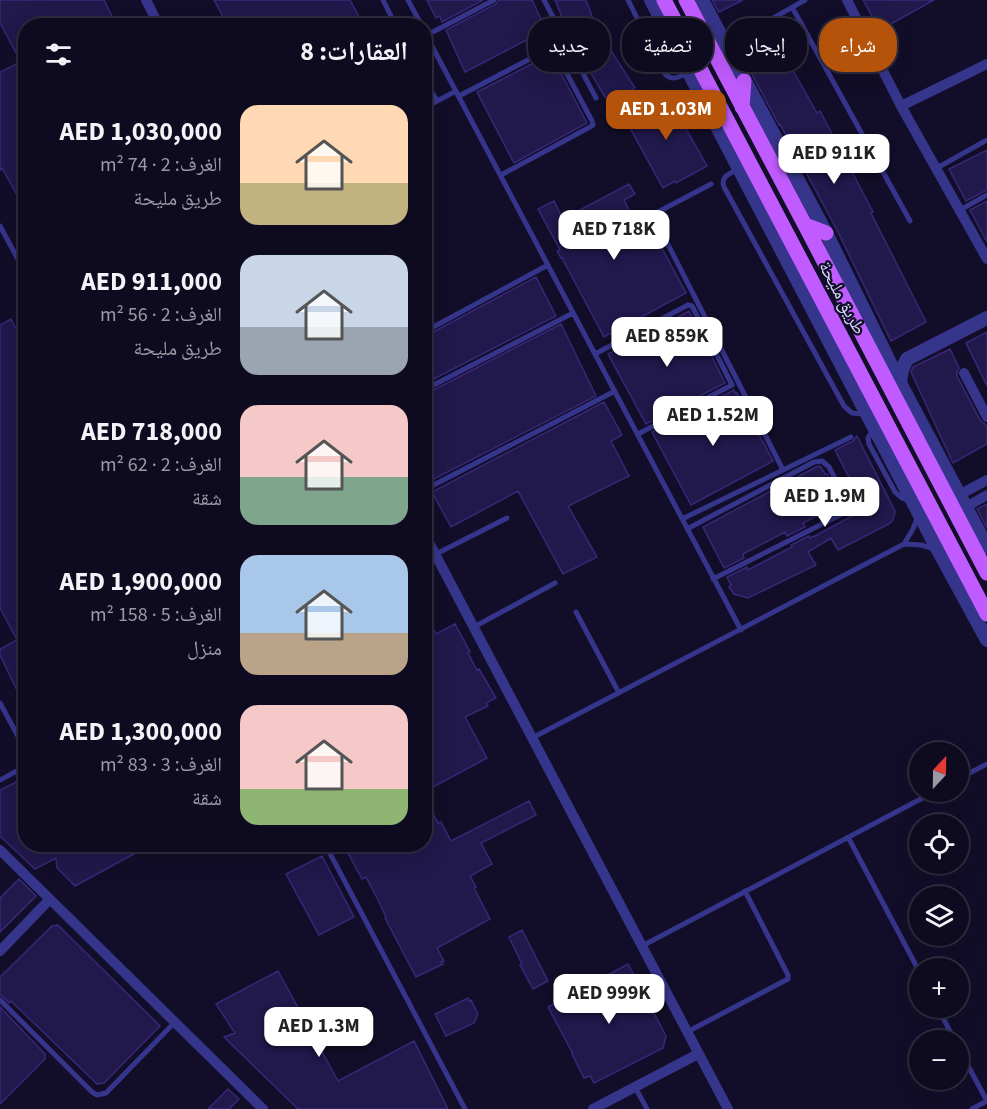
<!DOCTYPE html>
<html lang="ar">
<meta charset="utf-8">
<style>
:root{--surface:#0e0a1f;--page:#1c182c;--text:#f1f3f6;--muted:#9b9aa4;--line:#2e2b3d;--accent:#b45309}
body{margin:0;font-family:"Source Sans 3","Noto Naskh Arabic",sans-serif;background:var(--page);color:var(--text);direction:rtl;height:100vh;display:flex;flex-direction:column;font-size:22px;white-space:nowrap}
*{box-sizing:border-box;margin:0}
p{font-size:20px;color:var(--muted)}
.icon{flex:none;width:33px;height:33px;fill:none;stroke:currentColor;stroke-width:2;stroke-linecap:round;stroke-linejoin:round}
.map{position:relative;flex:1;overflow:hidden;direction:ltr}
.details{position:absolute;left:18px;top:18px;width:414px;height:834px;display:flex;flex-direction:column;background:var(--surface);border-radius:24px;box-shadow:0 6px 24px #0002,0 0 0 2px var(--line);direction:rtl}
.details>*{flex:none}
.hud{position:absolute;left:450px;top:18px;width:447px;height:54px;direction:rtl;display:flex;gap:12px}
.needle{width:39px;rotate:22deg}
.tools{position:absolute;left:909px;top:742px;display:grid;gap:12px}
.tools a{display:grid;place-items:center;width:60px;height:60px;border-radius:50%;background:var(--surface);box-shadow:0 6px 24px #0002,0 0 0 2px var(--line);font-size:30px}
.price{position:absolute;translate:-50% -51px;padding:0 14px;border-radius:12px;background:#fff;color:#222;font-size:20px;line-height:39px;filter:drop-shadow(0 2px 3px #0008)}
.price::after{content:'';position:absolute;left:50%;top:36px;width:18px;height:14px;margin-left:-9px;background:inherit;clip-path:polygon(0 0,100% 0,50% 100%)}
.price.selected{background:var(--accent);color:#fff}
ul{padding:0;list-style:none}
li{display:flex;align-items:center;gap:18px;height:150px;padding:0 24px}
li span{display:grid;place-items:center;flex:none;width:168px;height:120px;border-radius:18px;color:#555}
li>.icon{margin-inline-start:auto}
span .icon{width:72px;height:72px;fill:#fffc;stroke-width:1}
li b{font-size:26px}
h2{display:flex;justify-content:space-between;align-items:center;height:72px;padding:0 24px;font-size:26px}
.chip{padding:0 21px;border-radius:24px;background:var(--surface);box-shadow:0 6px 24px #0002,0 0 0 2px var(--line);font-size:21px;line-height:54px}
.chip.selected{background:var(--accent);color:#fff}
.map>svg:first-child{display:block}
.building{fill:#21184b;stroke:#372879;stroke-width:1.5}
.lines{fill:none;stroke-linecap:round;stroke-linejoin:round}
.service{stroke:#36358c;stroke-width:5}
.minor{stroke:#36358c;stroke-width:10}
.tertiary{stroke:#36358c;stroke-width:14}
.primary{stroke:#c05cff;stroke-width:15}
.labels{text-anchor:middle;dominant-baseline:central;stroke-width:4.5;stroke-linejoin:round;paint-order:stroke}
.street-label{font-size:18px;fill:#d9d5ff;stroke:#120e29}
</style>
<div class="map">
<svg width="987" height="1109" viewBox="0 0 987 1109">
<rect width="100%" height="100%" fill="#120e29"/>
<!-- building -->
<path class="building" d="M0 0H104L117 26H26V211L2 168 0 170V72L21 62 0 23Z
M214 0H350L364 26H228Z
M427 0H483L442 22 440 16 436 18Z
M499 0H532L546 30 465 72 446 30 496 4Z
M555 0H586L596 27 635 88 617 100 605 97 572 41Z
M712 0H743L719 12Z
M863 0H934L880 30Z
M770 30 817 113 820 111 873 212 871 213 926 322 891 341 837 230 780 124 779 125 738 48Z
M551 54 587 123 514 163 477 92Z
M666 93 707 166 676 183 675 181 663 188 625 119 637 113 635 110Z
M987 150V190L966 201 949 169Z
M629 184 635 194 624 200 638 227 648 222 686 293 604 337 562 258H561L557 251 560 250 538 209 554 201 563 219Z
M987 201V242L970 210Z
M536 277 556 316 424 384V337Z
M689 311 725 383 646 424 608 354Z
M11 319 26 348V709L0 655V649L17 640 0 608V325Z
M561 324 596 396 424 484V395Z
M987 332V386L966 343Z
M950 349 959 368 957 372V376L980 420 985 424 987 428V444L953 463 911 372 913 367Z
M734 390 736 394 737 393 773 461 691 505 652 432Z
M604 402 622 435 611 441 629 476 568 506 597 557 563 574 518 491 451 527 432 492Z
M857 436 895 511 894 517 892 521 889 524 838 550 831 538 808 552 816 565 748 598 734 594 729 587 731 585 727 577 747 567 748 570 792 547 791 545 809 536 810 538 815 536 865 509 835 450 853 441Z
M820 466 825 474H827L842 503 803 523 805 527 787 536 785 532 743 554 744 558 724 568 703 527 816 467Z
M987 504V528L977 509Z
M424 610 436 634 455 624 470 652 468 653 477 670 479 669 496 698 486 703 488 706 465 717 487 758 424 792Z
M26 777V844H152L75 886 57 868 56 858 35 869 0 836V790Z
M424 796 438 823 441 822 451 841 529 801 536 815 481 843 492 864 470 876 476 887 474 888 490 919 437 948 444 961 441 962 443 964 416 977 385 918 386 917 378 900 366 877 362 879 347 851 349 850 346 844H424Z
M322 856 354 917 319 935 286 874Z
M19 879 36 896 0 932V898Z
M58 925 160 1026 104 1083 97 1084 11 1001 9 1003 3 997 0 995V977L52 926Z
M522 930 548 981 533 989 520 965 522 964 509 937Z
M628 964 666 1036 663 1048 594 1083 590 1076 584 1078 572 1054H573L548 1007Z
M278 971 338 1081 414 1041 448 1109H298L224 1037 235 1033 216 1004Z
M468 998 469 1001 471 1000 478 1014 474 1023 446 1036 435 1014Z
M0 1007 45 1054V1059L0 1104Z
M228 1089 239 1099 229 1109H208Z"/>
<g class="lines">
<!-- service -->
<path class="service" d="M383 0 396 26
M408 0 422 26
M544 0 596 98
M628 0 665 74C673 82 680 76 689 72
M792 7 910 221
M424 31 741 630
M427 35 494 0
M726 45 805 0
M424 78 437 101
M459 96 549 49H553L555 51 592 121 593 125 590 127 501 175
M424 108 456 91
M937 168 987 140
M738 169C731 173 720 176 724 187L844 406 852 413 864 414
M711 184 658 212 655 216V219L783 470
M960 210 987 195
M0 226 26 274
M424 332 548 265
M595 354 688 305 692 306 732 385 638 434
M424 390 573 313
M874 429 868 438 869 444 895 492 902 498 910 501
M424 490 615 391
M682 519 851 437
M687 529 814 462 822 461 829 467 849 505 846 512 713 579
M904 544 921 545 935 549
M436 554 507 518
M576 612 619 693
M474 627 555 583
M0 703 26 751
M532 738 904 544 913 529 918 516
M958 779 987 764
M0 780 26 766
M848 837 920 973
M325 844 465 1109
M642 946 934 792
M0 1000 92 1092 97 1095 106 1093 174 1023
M938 1008 955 1041
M687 1032 788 979V975L745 891
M958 1047 987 1101 972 1109
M635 1087 647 1109"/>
<!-- minor -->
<path class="minor" d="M146 0 159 26
M847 0 901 106 987 259
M901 106 987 64
M964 373 987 417
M959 495 987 480
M966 507 987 495
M424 533 728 1109
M0 850 263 1109
M0 951 50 899
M593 1109 698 1054"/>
<!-- tertiary -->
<path class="tertiary" d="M651 0 938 550 987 640
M702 0 826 233 900 383 987 547
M900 383 902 370 907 359 987 318"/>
<!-- primary -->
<path class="primary" d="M664 0 987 614
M686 0 805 225 987 573
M742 107 744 81
M805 225 826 233"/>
</g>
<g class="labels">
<!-- street labels -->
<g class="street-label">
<text transform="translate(842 298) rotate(62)">طريق مليحة</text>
</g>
</g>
</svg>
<div class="tools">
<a><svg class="needle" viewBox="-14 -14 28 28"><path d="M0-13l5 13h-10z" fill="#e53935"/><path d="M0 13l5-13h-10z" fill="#9b9aa4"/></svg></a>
<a><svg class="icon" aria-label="locate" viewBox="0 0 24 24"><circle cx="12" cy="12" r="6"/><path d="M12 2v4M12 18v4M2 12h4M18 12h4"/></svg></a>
<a><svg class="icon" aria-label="layers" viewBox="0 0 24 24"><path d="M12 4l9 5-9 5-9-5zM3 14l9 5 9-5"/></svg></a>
<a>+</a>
<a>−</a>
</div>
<b class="price selected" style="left:666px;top:141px">AED 1.03M</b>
<b class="price" style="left:834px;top:185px">AED 911K</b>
<b class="price" style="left:614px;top:261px">AED 718K</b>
<b class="price" style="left:667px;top:368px">AED 859K</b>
<b class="price" style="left:713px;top:447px">AED 1.52M</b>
<b class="price" style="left:825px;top:528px">AED 1.9M</b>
<b class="price" style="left:609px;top:1025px">AED 999K</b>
<b class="price" style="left:319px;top:1058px">AED 1.3M</b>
<div class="hud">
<a class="chip selected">شراء</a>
<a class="chip">إيجار</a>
<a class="chip">تصفية</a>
<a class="chip">جديد</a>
</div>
<section class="details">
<h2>العقارات: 8<svg class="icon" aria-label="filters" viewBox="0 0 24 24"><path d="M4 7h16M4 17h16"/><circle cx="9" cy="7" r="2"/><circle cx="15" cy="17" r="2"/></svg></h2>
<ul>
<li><span style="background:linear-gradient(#ffd9b3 65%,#c2b280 0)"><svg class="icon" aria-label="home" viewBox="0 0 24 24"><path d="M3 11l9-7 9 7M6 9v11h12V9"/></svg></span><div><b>AED 1,030,000</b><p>الغرف: 2 · 74 m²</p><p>طريق مليحة</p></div></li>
<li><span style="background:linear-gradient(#c9d6e8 60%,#9aa5b1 0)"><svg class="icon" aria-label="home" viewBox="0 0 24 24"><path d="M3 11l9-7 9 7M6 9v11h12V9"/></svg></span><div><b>AED 911,000</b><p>الغرف: 2 · 56 m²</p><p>طريق مليحة</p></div></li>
<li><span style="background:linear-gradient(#f6c9c9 60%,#7fa58c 0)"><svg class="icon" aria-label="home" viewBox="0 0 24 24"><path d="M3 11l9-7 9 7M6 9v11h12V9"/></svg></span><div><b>AED 718,000</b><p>الغرف: 2 · 62 m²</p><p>شقة</p></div></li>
<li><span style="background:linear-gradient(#a9c7e8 65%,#b9a48a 0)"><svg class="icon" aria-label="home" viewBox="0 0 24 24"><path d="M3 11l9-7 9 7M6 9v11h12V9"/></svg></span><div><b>AED 1,900,000</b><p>الغرف: 5 · 158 m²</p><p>منزل</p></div></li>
<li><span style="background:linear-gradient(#f6c9c9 70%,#8fb573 0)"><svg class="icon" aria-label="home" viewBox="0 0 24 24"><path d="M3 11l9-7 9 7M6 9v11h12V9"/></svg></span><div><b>AED 1,300,000</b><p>الغرف: 3 · 83 m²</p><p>شقة</p></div></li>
</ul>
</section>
</div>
